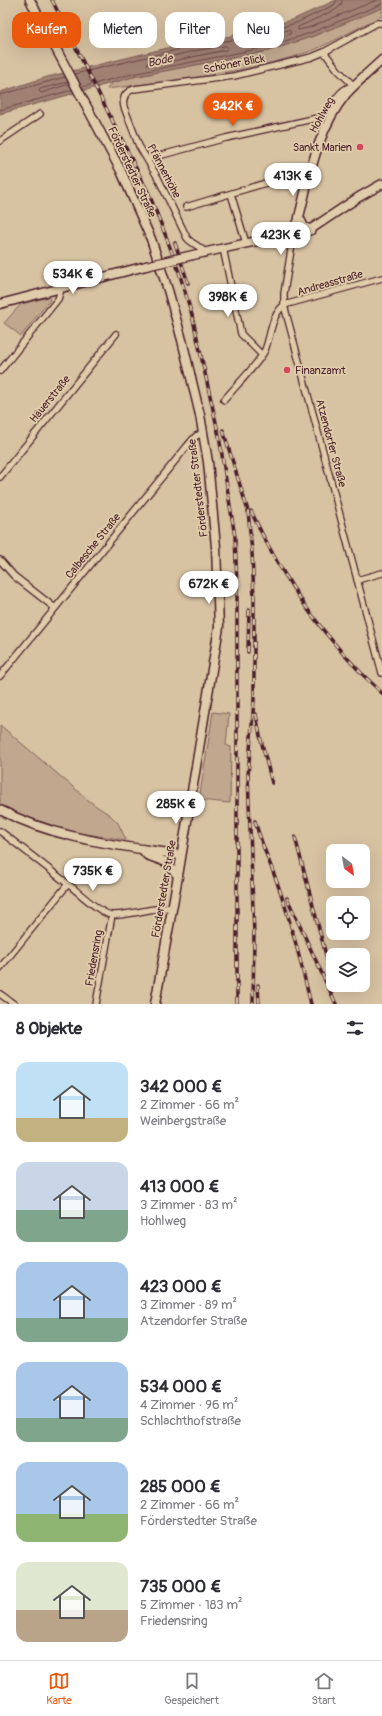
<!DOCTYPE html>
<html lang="de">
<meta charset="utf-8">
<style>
:root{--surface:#fff;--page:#f2f2f3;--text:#2b2b33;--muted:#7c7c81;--line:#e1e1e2;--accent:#ea580c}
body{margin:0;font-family:Pangolin,sans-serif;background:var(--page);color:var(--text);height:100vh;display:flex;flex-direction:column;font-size:15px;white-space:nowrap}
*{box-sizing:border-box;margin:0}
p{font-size:13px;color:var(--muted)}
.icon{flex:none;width:22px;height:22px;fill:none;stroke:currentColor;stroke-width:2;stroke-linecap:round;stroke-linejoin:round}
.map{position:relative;height:1004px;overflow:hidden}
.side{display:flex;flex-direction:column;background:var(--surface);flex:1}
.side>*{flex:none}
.banner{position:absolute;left:12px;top:12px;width:358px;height:36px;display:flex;gap:8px}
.needle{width:26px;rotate:149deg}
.tools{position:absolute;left:326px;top:844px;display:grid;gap:8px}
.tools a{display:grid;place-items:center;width:44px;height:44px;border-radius:8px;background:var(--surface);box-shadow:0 4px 16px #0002;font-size:20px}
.price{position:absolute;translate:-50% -34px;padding:0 9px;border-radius:14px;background:#fff;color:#222;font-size:13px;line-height:26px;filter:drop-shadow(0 1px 2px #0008)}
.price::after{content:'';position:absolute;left:50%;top:24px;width:12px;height:9px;margin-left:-6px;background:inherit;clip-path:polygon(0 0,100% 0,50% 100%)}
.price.on{background:var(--accent);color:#fff}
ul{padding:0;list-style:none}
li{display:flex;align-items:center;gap:12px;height:100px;padding:0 16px}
li span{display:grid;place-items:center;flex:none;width:112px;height:80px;border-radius:12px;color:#555}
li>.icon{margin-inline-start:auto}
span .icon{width:48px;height:48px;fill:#fffc;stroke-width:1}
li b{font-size:17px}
h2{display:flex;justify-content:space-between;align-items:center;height:48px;padding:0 16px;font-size:17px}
.tag{padding:0 14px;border-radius:12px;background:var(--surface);box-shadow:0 4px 16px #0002;font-size:14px;line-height:36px}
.tag.on{background:var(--accent);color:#fff}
.dock{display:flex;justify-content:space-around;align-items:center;height:56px;border-top:1px solid var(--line);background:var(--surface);font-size:11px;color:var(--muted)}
.dock a{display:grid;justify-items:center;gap:2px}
.dock .on{color:var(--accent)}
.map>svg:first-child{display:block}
.green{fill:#c0a78e;stroke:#85635c}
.water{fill:#9f8173;stroke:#7d5a56}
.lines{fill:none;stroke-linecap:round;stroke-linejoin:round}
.shore{stroke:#6c4648;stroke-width:1}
.street-casing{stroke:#4a1f2b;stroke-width:8}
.secondary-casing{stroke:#4a1f2b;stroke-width:11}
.street{stroke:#e0ccaa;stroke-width:5.5}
.secondary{stroke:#e0ccaa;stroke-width:8}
.rail-casing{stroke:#4a1f2b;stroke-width:3.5}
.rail{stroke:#e0ccaa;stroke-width:2;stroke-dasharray:6;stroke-linecap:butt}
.secondary-bridge-casing{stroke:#4a1f2b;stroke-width:11;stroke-linecap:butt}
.secondary-bridge{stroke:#e0ccaa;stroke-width:8}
.poi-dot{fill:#d1495b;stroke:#e0ccaa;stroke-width:1.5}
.labels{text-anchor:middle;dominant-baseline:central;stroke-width:3.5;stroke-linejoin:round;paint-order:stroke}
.street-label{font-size:11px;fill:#4a1f2b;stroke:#e0ccaa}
.poi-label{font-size:11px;fill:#4a1f2b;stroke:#e0ccaa;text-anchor:end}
.water-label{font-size:12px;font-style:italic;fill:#5b3339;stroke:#e0ccaa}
</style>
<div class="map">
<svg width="382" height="1004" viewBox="0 0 382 1004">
<rect width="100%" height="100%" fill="#d7c2a2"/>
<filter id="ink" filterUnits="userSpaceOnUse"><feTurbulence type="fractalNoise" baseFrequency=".025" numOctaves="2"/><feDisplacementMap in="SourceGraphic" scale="8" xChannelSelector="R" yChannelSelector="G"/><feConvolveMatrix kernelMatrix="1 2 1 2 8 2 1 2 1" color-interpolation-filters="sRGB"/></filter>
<g filter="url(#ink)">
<!-- green -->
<path class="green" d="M382 8V16L374 20C352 30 331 44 308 52 243 74 175 80 107 89L112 83 133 77 268 51 311 37Z
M49 297 50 300 21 336 4 323 21 304Z
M213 712 229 714 226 745 231 747 230 803 199 800Z
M0 725 93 804 110 815 118 823 126 840 67 831 29 820 0 806Z"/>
<!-- water -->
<path class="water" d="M336 0H382V8L311 37 268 51 133 77 0 114V92L47 77 192 42 245 34 294 19Z"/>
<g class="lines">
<!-- shore -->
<path class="shore" d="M342 0 341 5 337 9 298 27V30L308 28 377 0
M289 30 291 32 290 34 258 44 257 42 258 40Z
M226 46 228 48 226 50 149 66 147 64 148 62 194 51Z
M75 74 193 46 246 38 296 23 334 5 337 0
M68 82 40 89 39 91 41 93 69 84
M82 87 132 74 267 47 310 33 382 4
M0 95 65 77
M0 110 72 90"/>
<!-- street casing -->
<g class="street-casing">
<path id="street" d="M324 52 338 70 354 86
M0 141 40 114
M147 159 226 138 322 117C333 107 337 89 353 86
M231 194 246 243
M186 207 279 179
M299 217 292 230V244L284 293V305L382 673
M223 248 241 334 262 355
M204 252C200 246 192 244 187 238L158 178 139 146 124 107C122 98 125 92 134 89L234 76 312 57 324 52 377 23H382
M0 371 58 299 60 293 59 288
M224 400C234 388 260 362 265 350 271 335 271 316 284 305L382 278
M0 477 116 334
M0 560 14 576 55 608
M357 580 382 573
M0 676 188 445 196 436 203 433
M0 831 68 884 0 968
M68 884C77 891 98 911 108 914 118 919 156 906 172 908
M0 994 14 1004
M96 1004 112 915"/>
</g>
<!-- secondary casing -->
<g class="secondary-casing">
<path id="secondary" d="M30 0 121 171 151 239 168 290 182 340 200 415 208 462 216 547 219 627 178 876 155 1004
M311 230 304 227 299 217C310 174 317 130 346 94 357 82 370 71 382 60
M193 255 271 238 299 236 305 233 359 197 382 184
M0 304 146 266
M0 810C59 840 118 845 181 855
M143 850 147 855 166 862 178 876"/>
</g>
<!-- street -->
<use href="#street" class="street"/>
<!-- secondary -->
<use href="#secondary" class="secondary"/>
<!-- rail casing -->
<g class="rail-casing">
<path id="rail" d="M52 0 149 194 167 239 179 272 192 315 219 436 235 537 237 584V1004
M175 243 188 283
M223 430 248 511 252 552 254 599V700L248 775 254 935 253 1004
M251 511C282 579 326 642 382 693
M248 652 249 610
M256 714 260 736 272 783
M255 821C262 847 274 871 282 897 294 932 302 968 311 1004
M295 837 333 982
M287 898 336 1004
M258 985 259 1004"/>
</g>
<!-- rail -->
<use href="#rail" class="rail"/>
<!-- secondary-bridge casing -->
<g class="secondary-bridge-casing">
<path id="secondary-bridge" d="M146 266 193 255"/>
</g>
<!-- secondary-bridge -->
<use href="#secondary-bridge" class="secondary-bridge"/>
</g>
</g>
<!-- markers -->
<g class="poi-dot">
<circle cx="360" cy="147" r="4"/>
<circle cx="287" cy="370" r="4"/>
</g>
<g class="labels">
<!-- street labels -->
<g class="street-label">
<text transform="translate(234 64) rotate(-11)">Schöner Blick</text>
<text transform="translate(322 115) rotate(-61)">Hohlweg</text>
<text transform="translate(164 171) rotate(62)">Pfännerhöhe</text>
<text transform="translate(132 172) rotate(65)">Förderstedter Straße</text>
<text transform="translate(330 283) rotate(-16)">Andreasstraße</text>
<text transform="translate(50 399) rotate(-51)">Häuerstraße</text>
<text transform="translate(331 443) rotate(75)">Atzendorfer Straße</text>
<text transform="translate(198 488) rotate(-97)">Förderstedter Straße</text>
<text transform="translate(93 546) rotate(-51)">Calbesche Straße</text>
<text transform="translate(164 889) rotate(-80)">Förderstedter Straße</text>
<text transform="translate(94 958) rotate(-80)">Friedensring</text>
</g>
<!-- poi labels -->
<g class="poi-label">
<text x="352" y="147">Sankt Marien</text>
<text x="295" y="370" text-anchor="start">Finanzamt</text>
</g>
<!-- water labels -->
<g class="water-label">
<text transform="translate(160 61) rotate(-12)">Bode</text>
</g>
</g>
</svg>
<div class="tools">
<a><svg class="needle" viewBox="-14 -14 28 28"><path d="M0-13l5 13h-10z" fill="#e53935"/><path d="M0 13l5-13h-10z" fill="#7c7c81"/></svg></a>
<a><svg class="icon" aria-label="locate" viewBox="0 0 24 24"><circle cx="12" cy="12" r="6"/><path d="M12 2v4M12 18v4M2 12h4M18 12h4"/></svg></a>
<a><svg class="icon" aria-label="layers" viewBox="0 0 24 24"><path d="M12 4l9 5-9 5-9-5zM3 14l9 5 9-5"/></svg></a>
</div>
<b class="price on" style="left:233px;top:127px">342K €</b>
<b class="price" style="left:293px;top:197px">413K €</b>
<b class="price" style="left:281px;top:256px">423K €</b>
<b class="price" style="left:73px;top:295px">534K €</b>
<b class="price" style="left:228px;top:318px">398K €</b>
<b class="price" style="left:209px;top:605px">672K €</b>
<b class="price" style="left:176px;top:825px">285K €</b>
<b class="price" style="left:93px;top:892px">735K €</b>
<div class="banner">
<a class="tag on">Kaufen</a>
<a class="tag">Mieten</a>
<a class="tag">Filter</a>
<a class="tag">Neu</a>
</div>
</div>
<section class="side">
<h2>8 Objekte<svg class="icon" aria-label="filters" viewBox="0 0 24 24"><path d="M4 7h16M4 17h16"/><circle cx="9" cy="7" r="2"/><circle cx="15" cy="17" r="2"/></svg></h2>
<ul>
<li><span style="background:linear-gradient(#bfe0f5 70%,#c2b280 0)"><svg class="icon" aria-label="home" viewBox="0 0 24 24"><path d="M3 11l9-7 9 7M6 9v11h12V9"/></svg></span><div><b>342 000 €</b><p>2 Zimmer · 66 m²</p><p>Weinbergstraße</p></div></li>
<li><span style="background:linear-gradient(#c9d6e8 60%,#7fa58c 0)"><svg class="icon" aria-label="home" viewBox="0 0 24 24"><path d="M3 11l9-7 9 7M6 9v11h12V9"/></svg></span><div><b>413 000 €</b><p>3 Zimmer · 83 m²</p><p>Hohlweg</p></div></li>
<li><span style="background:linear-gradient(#a9c7e8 70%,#7fa58c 0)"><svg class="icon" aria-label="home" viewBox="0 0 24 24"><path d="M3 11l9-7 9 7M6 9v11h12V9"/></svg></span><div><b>423 000 €</b><p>3 Zimmer · 89 m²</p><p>Atzendorfer Straße</p></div></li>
<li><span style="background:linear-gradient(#a9c7e8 70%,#7fa58c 0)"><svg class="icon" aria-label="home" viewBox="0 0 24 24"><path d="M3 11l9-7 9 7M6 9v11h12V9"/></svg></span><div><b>534 000 €</b><p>4 Zimmer · 96 m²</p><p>Schlachthofstraße</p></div></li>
<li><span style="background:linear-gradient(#a9c7e8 65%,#8fb573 0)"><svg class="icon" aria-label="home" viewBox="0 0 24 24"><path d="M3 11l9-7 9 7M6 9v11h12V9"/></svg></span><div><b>285 000 €</b><p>2 Zimmer · 66 m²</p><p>Förderstedter Straße</p></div></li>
<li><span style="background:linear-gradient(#dfe7d0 60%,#b9a48a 0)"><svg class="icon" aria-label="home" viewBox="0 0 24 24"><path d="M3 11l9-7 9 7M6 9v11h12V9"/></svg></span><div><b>735 000 €</b><p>5 Zimmer · 183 m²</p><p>Friedensring</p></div></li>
</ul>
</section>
<nav class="dock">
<a class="on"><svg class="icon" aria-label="map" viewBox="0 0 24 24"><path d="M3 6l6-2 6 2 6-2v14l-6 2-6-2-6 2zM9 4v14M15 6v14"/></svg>Karte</a>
<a><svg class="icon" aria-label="saved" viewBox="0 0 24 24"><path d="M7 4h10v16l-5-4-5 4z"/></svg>Gespeichert</a>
<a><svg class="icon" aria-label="home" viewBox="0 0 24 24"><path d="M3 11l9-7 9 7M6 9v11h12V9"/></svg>Start</a>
</nav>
